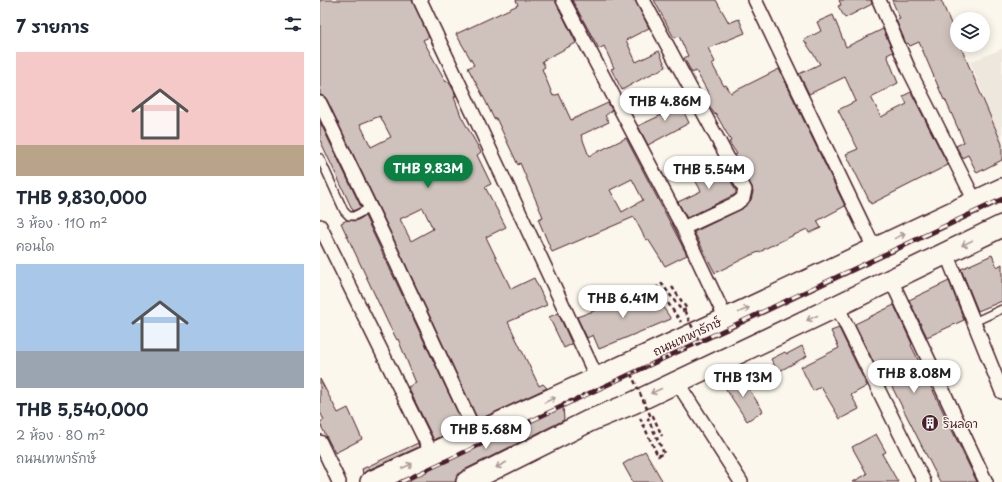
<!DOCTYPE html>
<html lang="th">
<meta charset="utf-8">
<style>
:root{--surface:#fff;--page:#f6f6f7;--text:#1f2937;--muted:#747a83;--accent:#0b8043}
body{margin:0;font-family:"Playpen Sans","Playpen Sans Thai",sans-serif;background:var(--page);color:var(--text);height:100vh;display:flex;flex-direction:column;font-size:15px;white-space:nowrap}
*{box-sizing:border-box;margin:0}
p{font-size:13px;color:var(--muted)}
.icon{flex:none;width:22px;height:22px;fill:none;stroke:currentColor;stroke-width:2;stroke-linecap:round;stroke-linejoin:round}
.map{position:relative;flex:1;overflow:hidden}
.drawer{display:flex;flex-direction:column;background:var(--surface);width:320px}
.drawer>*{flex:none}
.buttons{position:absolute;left:630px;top:12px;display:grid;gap:8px}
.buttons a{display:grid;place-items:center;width:40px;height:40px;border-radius:50%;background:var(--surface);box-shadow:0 2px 10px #0003;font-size:20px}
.price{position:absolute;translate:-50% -34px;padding:0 9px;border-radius:14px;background:#fff;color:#222;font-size:13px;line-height:26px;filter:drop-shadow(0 1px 2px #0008)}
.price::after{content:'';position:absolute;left:50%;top:24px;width:12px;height:9px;margin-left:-6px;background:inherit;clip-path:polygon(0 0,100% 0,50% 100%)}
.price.current{background:var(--accent);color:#fff}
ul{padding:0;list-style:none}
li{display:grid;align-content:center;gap:8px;height:212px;padding:0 16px}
li span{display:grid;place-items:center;height:124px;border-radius:0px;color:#555}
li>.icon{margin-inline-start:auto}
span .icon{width:72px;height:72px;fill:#fffc;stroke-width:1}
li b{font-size:17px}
h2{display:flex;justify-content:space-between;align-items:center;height:48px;padding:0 16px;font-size:17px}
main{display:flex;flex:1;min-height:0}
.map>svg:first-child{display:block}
.built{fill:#eee7de}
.building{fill:#cfc2bc;stroke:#4a1f2b;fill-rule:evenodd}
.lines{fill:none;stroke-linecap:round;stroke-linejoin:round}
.service-casing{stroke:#4a1f2b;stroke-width:10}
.minor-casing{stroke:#4a1f2b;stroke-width:16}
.primary-casing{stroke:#4a1f2b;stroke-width:24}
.path{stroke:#4a1f2b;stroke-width:2.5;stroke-dasharray:4 3;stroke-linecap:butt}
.service{stroke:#fbf7ec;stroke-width:7}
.minor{stroke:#fbf7ec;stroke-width:13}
.primary{stroke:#fbf7ec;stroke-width:21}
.rail-casing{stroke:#4a1f2b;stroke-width:4.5}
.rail{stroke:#fbf7ec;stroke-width:3;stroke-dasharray:9;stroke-linecap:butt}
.path-bridge{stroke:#4a1f2b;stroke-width:2.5;stroke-dasharray:4 3;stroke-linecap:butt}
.oneway{stroke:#ab9695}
.labels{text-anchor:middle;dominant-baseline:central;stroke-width:3;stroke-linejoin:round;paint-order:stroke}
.street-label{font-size:12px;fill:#4a1f2b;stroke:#fbf7ec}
.poi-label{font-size:12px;fill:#4a1f2b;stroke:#fbf7ec;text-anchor:start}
</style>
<main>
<section class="drawer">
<h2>7 รายการ<svg class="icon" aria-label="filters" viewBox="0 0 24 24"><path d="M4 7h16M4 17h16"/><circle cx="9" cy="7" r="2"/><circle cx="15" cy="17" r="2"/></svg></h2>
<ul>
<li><span style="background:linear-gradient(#f6c9c9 75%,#b9a48a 0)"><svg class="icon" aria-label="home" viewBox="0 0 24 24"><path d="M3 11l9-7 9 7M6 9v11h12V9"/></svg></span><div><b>THB 9,830,000</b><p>3 ห้อง · 110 m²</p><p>คอนโด</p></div></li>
<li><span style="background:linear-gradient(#a9c7e8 70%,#9aa5b1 0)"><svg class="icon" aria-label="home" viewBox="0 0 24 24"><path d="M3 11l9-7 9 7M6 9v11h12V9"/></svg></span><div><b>THB 5,540,000</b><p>2 ห้อง · 80 m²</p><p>ถนนเทพารักษ์</p></div></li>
</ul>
</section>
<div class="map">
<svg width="682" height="482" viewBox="0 0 682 482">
<rect width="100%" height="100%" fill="#fbf7ec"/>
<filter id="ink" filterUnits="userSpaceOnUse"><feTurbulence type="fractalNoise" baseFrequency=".025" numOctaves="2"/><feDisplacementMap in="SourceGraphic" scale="8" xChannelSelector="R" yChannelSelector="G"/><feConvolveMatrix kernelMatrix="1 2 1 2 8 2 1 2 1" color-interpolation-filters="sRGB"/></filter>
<g filter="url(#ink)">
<!-- built -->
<path class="built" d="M682 49V144L650 62Z"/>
<!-- building -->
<path class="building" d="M0 0H92L109 37 103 40 126 82 128 81 133 89 136 96 134 97 141 116 161 152 157 155 171 184 165 187 186 227 166 237 191 289 214 278 227 305 188 322 219 386 223 384 227 388 158 420 78 248 7 100 4 96 0 95ZM60 116 71 137 51 147 40 124ZM103 208 113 229 91 241 80 219Z
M196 0H235L256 43 222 61 225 67 222 69 233 96 239 94 251 120 288 103 292 110 285 116 289 122 261 135 269 156 306 138 367 255 345 266 328 239 326 240 314 217 232 252 218 219 223 217 200 163 198 165 176 118 174 119 165 100 148 68 154 65 136 34 198 5ZM312 179 323 200 302 212 290 190Z
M252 0H315L329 28 306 40 316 62 339 51 346 67 323 78 302 90 291 69 294 68 284 46 279 49Z
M334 0H396L409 23 419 19 425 33 388 48 395 62 392 64 404 86 406 85 411 93 459 69 525 206 497 221 501 228 489 233 487 229 444 249V250L431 255 395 273 374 232 422 209 431 200 433 192 432 187 415 155 417 154 409 142 411 141 396 114 395 115 384 97 389 94 376 71 372 73 364 58 368 56 359 36 354 38Z
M519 0H551L552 4 525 18 518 6 521 5Z
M572 0H621L637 38V45H640L682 144V160L657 173 648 155 642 158 636 146 644 142 625 99 624 100 599 42 590 46 588 43 586 44 576 20 580 19Z
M513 15 526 47 563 29 573 52 567 55 578 83 551 97 561 117 587 104 583 96 591 92 628 165 551 204 526 154 538 149 518 110 536 101 525 77 489 94 479 74 500 64 484 40 501 31 497 22Z
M357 97 369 123 328 145 318 126 346 113 341 104Z
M0 122 41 207 33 211 0 140Z
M401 162 416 191V194L367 218 358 202 381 191 373 176Z
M45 216 144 426 114 440 88 387 96 383 78 339 77 340 69 325 21 223 27 220 36 221Z
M672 255 677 267 682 264V301L658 311 641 269Z
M629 281 644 320 607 337 589 300Z
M330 290 335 305 341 304 351 319 279 349 273 335 267 338 257 317Z
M574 305 592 344 591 345 657 482H620L566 375 561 378 535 324Z
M238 313 252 344 244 348 229 317Z
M519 328 547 386 531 395 539 409 520 419 501 387 493 391 481 367 519 348 511 331Z
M482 346 487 356 458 372 451 359 465 352 467 354Z
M420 375 443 411 427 421 404 386Z
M0 379 18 413 28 408 42 439 15 453 0 424V422L4 420 0 412Z
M243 407 244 420 142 471 137 476 135 482H80Z
M556 434 566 452 562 454 578 482H533L547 474 532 447Z
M98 443 99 447 46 471 43 474 42 469Z
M325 451 343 482H313L303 464Z"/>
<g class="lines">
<!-- service casing -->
<g class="service-casing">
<path id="service" d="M0 158 24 211 29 216H34L50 208
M654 322 682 309"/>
</g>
<!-- minor casing -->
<g class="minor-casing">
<path id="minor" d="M100 0 277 378
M243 0 363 228 406 319
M323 0 425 190 423 198 417 203 363 228
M435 0 554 248
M559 0 589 70 655 201
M0 103 71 251 156 434
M0 226 112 454
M626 253 682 392
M571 280 666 482
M517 306 604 482
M357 382 421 482
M0 442 19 482"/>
</g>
<!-- primary casing -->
<g class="primary-casing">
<path id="primary" d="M51 482 406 319 682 189
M147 482 269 421 313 403 517 306 682 226"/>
</g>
<!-- path -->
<path class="path" d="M352 287 367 309 362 311 342 284 337 287 361 322
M320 418 338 456 344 453 328 419 331 417"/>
<!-- service -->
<use href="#service" class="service"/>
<!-- minor -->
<use href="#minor" class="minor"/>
<!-- primary -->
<use href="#primary" class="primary"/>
<!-- rail casing -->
<g class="rail-casing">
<path id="rail" d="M81 482 682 199"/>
</g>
<!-- rail -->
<use href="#rail" class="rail"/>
<!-- path-bridge -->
<path class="path-bridge" d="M311 374 331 417 333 416 342 436
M242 404 380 343 364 310"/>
</g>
<!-- one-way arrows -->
<defs><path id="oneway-shaft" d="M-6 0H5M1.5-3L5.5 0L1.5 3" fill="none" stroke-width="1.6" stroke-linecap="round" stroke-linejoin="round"/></defs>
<g class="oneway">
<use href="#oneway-shaft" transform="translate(580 236) rotate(-25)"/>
<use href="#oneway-shaft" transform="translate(647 243) rotate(154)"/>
<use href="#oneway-shaft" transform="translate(424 310) rotate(-25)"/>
<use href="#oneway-shaft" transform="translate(492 318) rotate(155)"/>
<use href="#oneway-shaft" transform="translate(336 391) rotate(155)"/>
<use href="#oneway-shaft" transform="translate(230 400) rotate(-25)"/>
<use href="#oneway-shaft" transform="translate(181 465) rotate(153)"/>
<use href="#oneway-shaft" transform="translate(87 466) rotate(-25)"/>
</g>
</g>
<!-- icons -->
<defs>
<g id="building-disc" transform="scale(0.9)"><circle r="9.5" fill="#4a1f2b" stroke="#fbf7ec"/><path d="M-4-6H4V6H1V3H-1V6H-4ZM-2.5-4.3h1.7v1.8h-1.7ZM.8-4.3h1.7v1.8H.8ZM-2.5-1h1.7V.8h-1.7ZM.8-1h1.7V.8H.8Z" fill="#fff"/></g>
</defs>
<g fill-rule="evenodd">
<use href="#building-disc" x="610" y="423"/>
</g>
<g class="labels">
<!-- street labels -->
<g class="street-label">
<text transform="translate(367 336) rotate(-25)">ถนนเทพารักษ์</text>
</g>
<!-- poi labels -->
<g class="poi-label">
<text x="623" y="423">รินลดา</text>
</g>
</g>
</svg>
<div class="buttons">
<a><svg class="icon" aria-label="layers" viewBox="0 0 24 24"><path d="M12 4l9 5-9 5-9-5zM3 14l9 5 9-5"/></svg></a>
</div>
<b class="price" style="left:345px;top:122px">THB 4.86M</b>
<b class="price current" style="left:108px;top:189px">THB 9.83M</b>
<b class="price" style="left:389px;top:190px">THB 5.54M</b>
<b class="price" style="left:303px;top:319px">THB 6.41M</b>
<b class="price" style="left:594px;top:394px">THB 8.08M</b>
<b class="price" style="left:423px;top:398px">THB 13M</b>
<b class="price" style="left:166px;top:450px">THB 5.68M</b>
</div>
</main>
